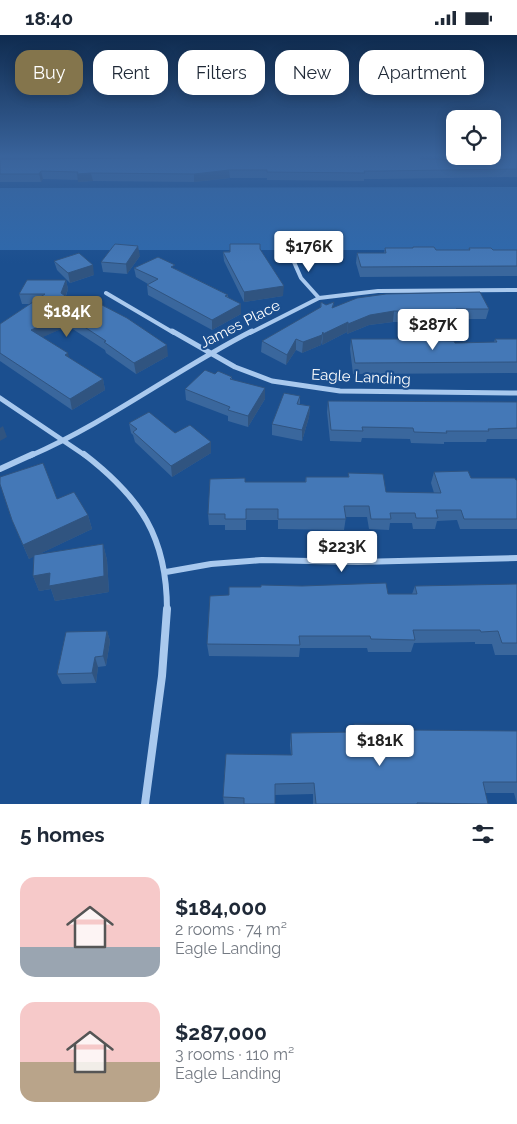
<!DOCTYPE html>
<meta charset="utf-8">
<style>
:root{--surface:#fff;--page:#f6f6f7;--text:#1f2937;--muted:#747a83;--accent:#84754c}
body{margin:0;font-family:Raleway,sans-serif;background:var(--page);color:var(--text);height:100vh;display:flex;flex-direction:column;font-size:19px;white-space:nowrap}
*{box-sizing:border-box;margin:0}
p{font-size:16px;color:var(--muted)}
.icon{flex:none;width:28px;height:28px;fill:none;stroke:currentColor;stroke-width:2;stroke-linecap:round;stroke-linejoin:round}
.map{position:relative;height:769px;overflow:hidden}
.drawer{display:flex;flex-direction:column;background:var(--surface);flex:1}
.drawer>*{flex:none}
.top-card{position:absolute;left:15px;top:15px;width:488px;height:45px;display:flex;gap:10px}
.tools{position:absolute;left:446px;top:75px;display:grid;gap:10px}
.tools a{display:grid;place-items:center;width:55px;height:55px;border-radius:10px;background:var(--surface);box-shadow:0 2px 12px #0003;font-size:25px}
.price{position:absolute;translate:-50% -42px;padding:0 11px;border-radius:5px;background:#fff;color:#222;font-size:16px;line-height:32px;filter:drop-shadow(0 1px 2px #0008)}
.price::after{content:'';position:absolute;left:50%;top:30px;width:15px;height:11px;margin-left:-8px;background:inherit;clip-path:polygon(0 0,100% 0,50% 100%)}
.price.active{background:var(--accent);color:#fff}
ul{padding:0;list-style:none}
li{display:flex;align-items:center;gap:15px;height:125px;padding:0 20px}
li span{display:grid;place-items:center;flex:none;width:140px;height:100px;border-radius:15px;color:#555}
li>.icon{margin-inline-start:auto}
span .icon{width:60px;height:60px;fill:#fffc;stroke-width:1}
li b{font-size:21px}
h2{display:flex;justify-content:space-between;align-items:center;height:60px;padding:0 20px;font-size:21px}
.pill{padding:0 18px;border-radius:15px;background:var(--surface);box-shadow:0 2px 12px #0003;font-size:18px;line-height:45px}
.pill.active{background:var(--accent);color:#fff}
.status{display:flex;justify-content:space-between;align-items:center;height:35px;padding:0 25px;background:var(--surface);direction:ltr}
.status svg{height:14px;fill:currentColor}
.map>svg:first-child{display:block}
.green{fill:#2e69ad}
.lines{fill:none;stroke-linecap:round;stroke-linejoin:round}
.minor-far3{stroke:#a9c9ee;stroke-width:4}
.minor-far2{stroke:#a9c9ee;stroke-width:5}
.minor-far1{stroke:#a9c9ee;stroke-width:6}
.minor{stroke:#a9c9ee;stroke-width:8}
.wall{fill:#3a679d}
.shaded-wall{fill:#305480}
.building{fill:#4478b7;stroke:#305480}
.labels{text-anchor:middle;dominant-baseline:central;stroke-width:4.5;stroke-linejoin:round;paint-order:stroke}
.street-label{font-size:15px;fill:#fff;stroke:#1b4f8f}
</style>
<div class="status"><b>18:40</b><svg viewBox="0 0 49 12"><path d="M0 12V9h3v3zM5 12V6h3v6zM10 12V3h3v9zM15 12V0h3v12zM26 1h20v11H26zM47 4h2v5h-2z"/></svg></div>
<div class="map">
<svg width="517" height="769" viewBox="0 0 517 769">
<rect width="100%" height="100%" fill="#1b4f8f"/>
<!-- green -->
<path class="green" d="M517 152V215H0V153Z"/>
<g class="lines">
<!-- minor-far3 -->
<path class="minor-far3" d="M290 218 301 243 319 263
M106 258 174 298
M250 298 319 263 378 256 517 255"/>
<!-- minor-far2 -->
<path class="minor-far2" d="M172 296 235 332 272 346 340 356 517 358
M0 363 86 421
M30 421C108 387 177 334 252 296"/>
<!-- minor-far1 -->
<path class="minor-far1" d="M84 419C141 463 167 502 167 575
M0 434 33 419
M166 537 211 529 262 525 358 527 517 523"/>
<!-- minor -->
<path class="minor" d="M145 769 162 641 167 574"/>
</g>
<!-- wall -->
<path class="wall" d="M0 121H414L421 124 452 125V122H447L446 121H517V142L380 144H364V146L267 145V143H230L194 147 93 146 78 147V145L43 144 41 147H0Z
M413 212 436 215H468L469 213 493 215H517V241L360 242 356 228 357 218H384L385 213H412Z
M260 214 283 261 244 267 224 226 223 217Z
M140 221 127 239 103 237 101 227Z
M54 226 94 240 70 248 57 235Z
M134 233 176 234 228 260V262L241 279 212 295 148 260 147 250 148 249 136 242Z
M66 245 68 254 66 261 88 277 168 321 136 339 106 318 105 315 68 291 42 302 70 324 103 344 105 355 72 375 0 326V289L30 269H22L19 259Z
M321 267 326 270 334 267 333 272 489 274 486 284H456L455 287H393L369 290 347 299V297L322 310V307L321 310 302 318 296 315 286 330 261 317 262 306 320 273Z
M351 304 420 305 455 308 494 307 495 304H517V338L353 339 350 314Z
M215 339 232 342V345L265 353V364L248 392 228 386V381L186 365 185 354Z
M300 361V369L310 371 309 382 302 406 272 400V389Z
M328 366 517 367V404H487L486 407H444V409L411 408 410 404 362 403 361 407 330 406 327 377Z
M129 388 175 398 211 418 172 442 135 407 133 400 131 398Z
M434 437 471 443 517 445V494H460L457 485 437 486 435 494H413L412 488H390L389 495 369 494 367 482H346L344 495 278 494V485H246V495H225V490H209L208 479 245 447H305L306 442H348V438L386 457 434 458 431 448Z
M57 464 88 480 92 494 37 520 103 509 107 525 109 557 55 566 51 554 39 556 33 541 34 521 29 524 12 485Z
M517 549V620H495L492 609H475V607L414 608 411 617H368L367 613H300L299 622 209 621 207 609 388 559H412L415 551Z
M107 596 110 606 106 631 98 632 96 648 62 649 57 639Z
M354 689 406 695 517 696V769L514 758H485L488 769H313V759L275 760V769H224L223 762 291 720 290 710 291 698 352 697Z"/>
<!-- shaded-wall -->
<path class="shaded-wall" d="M229 135 230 143 194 147V139Z
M41 136 43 144 41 147 39 139Z
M91 138 93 146 78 147 77 139Z
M138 211 140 221 127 239 126 229Z
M93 230 94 240 70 248 68 238Z
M66 245 68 254 63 268 61 258Z
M284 251 283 261 244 267V257Z
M241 269V279L212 295V285Z
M394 276 393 287 369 290 347 299 348 289 370 280Z
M66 280 68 291 34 306 31 295Z
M348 287 347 297 322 310 323 299Z
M323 297 321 310 302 318 303 307Z
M296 304V315L286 330 287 320Z
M167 310 168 321 136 339 134 328Z
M68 318 71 329 65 320Z
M103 344 105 355 72 375 70 364Z
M265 353V364L248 392V381Z
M310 371 309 382 302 406V395Z
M3 391 7 402 0 406V393Z
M211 407V418L172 442 171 431Z
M88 480 92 494 29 524 23 510Z
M103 509 107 525 109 557 55 566 51 554 39 556 33 541Z
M107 596 110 606 106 631 103 621Z
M95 622 98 632 96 648 92 638Z"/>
<!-- building -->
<path class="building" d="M419 121 421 124 454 125 452 121H517V134L381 136H364L365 138 267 137V135H229L194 139 91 138 77 139 78 137 41 136 39 139H0V124Z
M115 209 138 211 126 229 101 227Z
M230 209H260V214L284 251 244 257 223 217H230Z
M413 212H434L436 215H470L469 213H491L493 215H517V231L361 232 357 218H386L385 213H413Z
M79 218 93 230 68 238 54 226Z
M158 222 175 230 171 232 228 260 225 261 241 269 212 285 147 250 158 244 134 233Z
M27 245H66L61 258 88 277 102 270 127 283 167 310 134 328 104 307 106 306 66 280 31 295 68 318 65 320 103 344 70 364 0 318V289L45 259H19Z
M480 257 489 274H456L458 277 394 276 370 280 348 289V287L323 299V297L322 300 303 307 296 304 287 320 262 306 321 272V267L326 270 334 267 332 273 357 263 386 259Z
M351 304H419L420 305 454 306 455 308 497 307 495 304H517V327L355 328Z
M205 335 215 339 218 336 232 342 230 344 265 353 248 381 228 375 230 372 185 354Z
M284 358 300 361 297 369 310 371 302 395 272 389Z
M328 366 517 367V393L488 394 489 396H446L447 398 414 397 413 393 362 392 363 396 331 395Z
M149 377 175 398 190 390 211 407 171 431 133 397 137 394 129 388Z
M43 428 57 464 74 457 88 480 23 510 12 485 0 449V442Z
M468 436 471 443H515L516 445H517V484H464L461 475H436L438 483H416L415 478H390L391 484H371L369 471H344L346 484H278V474H246V484H225V479H208L210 444 245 443V447H306V442H349L348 438 383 439 386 457 441 458 434 437Z
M103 509 104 541 49 551 50 538 33 541 34 520Z
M386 548 388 559H417L415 551 517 549V608H502L498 596 481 597 480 595H413L415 605 371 604 370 601H299L300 610 207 609 210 561 229 560V552H261V550L302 551Z
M107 596 103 621 95 622 92 638 57 639 66 597Z
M354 689 405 690 406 695 517 696V747H483L488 769 417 768V769H316L314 748 275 749V769H244V763L223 762 226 719 292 720 291 698 355 697Z"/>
<!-- sky -->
<linearGradient id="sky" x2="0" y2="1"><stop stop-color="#0f2b4f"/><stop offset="0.53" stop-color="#39639b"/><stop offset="1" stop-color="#39639b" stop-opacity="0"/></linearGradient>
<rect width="517" height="228" fill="url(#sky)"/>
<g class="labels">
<!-- street labels -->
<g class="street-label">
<text transform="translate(240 289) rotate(-27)">James Place</text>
<text transform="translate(361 342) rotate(3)">Eagle Landing</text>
</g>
</g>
</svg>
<div class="tools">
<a><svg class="icon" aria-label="locate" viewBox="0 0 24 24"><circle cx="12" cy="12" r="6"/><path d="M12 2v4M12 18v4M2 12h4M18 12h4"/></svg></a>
</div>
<b class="price" style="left:309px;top:238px">$176K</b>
<b class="price active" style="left:67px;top:303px">$184K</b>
<b class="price" style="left:433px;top:316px">$287K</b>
<b class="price" style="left:342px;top:538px">$223K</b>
<b class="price" style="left:380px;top:732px">$181K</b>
<div class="top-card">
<a class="pill active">Buy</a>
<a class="pill">Rent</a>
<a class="pill">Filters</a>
<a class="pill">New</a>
<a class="pill">Apartment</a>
</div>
</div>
<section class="drawer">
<h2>5 homes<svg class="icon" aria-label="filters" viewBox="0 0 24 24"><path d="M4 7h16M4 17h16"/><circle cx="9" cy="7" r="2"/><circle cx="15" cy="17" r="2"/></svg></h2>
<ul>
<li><span style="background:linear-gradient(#f6c9c9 70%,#9aa5b1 0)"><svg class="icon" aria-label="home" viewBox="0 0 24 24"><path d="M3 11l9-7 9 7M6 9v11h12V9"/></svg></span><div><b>$184,000</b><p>2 rooms · 74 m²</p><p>Eagle Landing</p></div></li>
<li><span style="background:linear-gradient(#f6c9c9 60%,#b9a48a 0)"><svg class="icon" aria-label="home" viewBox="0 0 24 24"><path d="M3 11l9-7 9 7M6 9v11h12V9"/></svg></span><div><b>$287,000</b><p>3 rooms · 110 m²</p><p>Eagle Landing</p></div></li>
</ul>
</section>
